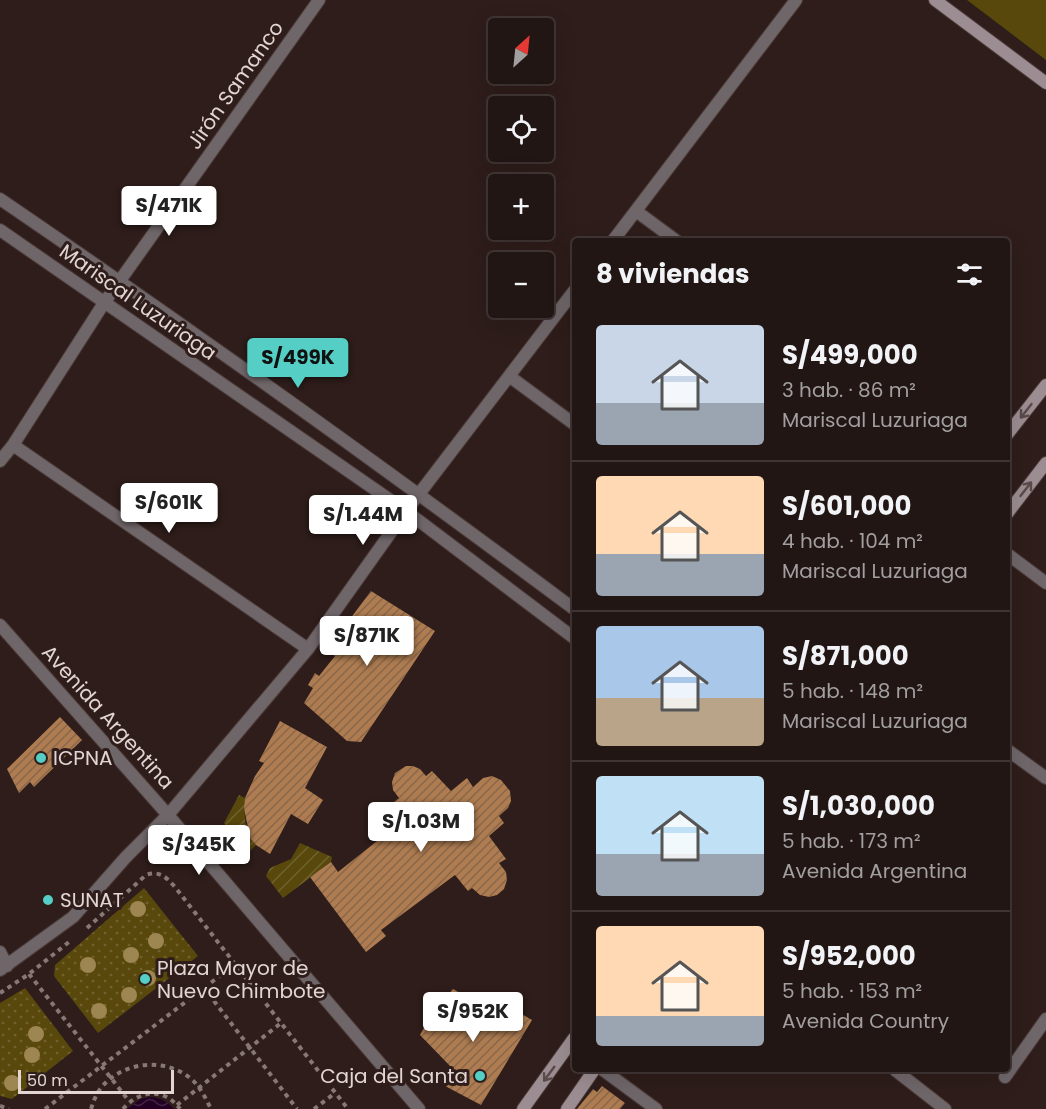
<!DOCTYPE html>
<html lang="es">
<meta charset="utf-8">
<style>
:root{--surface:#221614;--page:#2a1f1d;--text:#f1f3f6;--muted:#a29fa0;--line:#3f3534;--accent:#55cec5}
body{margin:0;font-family:Poppins,sans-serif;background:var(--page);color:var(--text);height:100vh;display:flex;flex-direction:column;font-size:22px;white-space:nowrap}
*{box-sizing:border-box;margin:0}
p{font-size:20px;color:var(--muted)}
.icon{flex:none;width:33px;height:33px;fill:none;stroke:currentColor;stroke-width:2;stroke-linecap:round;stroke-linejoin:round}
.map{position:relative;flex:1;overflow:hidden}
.drawer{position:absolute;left:572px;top:238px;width:438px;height:834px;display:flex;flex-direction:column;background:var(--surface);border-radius:6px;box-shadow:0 6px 24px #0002,0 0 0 2px var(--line)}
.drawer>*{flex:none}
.needle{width:39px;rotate:27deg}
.fabs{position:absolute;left:488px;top:18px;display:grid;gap:12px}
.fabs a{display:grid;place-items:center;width:66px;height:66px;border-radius:6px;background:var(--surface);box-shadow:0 6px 24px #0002,0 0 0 2px var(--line);font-size:30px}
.scale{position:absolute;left:18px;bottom:15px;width:156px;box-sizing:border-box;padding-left:6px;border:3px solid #e2d5d3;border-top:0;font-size:16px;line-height:21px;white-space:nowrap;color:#e2d5d3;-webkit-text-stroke:4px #2e1d1a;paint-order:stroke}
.price{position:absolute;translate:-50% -51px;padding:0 14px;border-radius:6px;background:#fff;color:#222;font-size:20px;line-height:39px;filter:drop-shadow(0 2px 3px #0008)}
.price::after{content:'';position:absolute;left:50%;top:36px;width:18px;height:14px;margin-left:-9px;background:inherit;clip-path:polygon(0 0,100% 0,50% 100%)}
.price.active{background:var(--accent);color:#111}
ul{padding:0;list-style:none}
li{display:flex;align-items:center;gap:18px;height:150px;padding:0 24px}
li+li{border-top:2px solid var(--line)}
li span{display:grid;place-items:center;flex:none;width:168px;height:120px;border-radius:6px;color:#555}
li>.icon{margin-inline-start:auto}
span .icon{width:72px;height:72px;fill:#fffc;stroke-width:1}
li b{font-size:26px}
h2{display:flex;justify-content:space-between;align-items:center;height:72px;padding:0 24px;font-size:26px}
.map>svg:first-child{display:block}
.grass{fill:url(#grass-dots)}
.park{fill:#58480c}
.garden{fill:url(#garden-furrows)}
.water{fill:url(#water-waves)}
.building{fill:url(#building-hatch)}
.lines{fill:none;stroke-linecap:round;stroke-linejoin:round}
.street-casing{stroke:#4b3a38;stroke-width:14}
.secondary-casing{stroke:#4b3a38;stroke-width:14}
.path{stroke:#877875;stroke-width:4;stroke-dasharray:4.5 4.5;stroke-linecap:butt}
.street{stroke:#6f6669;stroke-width:12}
.secondary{stroke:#9b8d91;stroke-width:12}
.tree{fill:#9d8652}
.oneway{stroke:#5a4a4a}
.poi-dot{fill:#55cec5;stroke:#2e1d1a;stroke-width:2}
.labels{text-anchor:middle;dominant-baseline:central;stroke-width:6;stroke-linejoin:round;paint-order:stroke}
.street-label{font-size:20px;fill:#e2d5d3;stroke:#2e1d1a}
.poi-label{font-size:20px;fill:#e2d5d3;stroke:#2e1d1a;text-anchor:start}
</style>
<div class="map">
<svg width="1046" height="1109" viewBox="0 0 1046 1109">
<defs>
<pattern id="grass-dots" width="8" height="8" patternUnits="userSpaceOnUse" patternTransform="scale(1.5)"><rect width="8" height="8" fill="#58480c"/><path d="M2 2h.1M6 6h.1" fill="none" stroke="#70622e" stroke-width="1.8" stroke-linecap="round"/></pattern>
<pattern id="garden-furrows" width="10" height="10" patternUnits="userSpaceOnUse" patternTransform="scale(1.5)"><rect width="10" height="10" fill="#58480c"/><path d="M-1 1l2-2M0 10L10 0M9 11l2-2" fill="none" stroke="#70622e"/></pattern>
<pattern id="water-waves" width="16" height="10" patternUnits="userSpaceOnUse" patternTransform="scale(1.5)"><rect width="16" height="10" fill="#210024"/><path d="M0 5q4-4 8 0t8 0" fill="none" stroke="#412443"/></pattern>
<pattern id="building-hatch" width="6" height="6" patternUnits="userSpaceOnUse" patternTransform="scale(1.5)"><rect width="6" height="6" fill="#ae7c50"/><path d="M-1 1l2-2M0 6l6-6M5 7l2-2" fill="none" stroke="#89674a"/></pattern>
</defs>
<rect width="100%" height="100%" fill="#2e1d1a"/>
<!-- grass -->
<path class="grass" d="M144 888 198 956 98 1033 54 976 55 965Z
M25 988 73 1051 12 1099 0 1096V1003Z"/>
<!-- park -->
<path class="park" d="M967 0H1046V60Z"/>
<!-- garden -->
<path class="garden" d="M239 795 245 798C244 814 244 832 256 845L248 853 224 823Z
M300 843 332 857 331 862 283 898 266 876 270 868 291 859Z"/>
<!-- water -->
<path class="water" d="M150 1097C161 1098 167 1101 174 1109H127L141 1099Z"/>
<!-- building -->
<path class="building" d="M371 591 435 631 361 742 347 741 304 703 313 688 308 685 315 673 319 676 335 656 329 651 340 633 346 637 356 624 350 619Z
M60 717 82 740 34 787 30 782 19 793 7 769Z
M280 721 327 747 305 788 323 800 308 824 291 814 270 854 256 845 250 838 244 808 245 798 255 776 264 763 259 761Z
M406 766H413L420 769 426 776 432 771 451 791 467 778 473 787 483 778 492 776 501 780 510 791 511 801 508 808 499 816 504 823 489 836 506 859 499 863 506 872 507 880 504 889 497 895 489 897 480 895 472 888 468 891 455 875 381 930 386 936 366 952 310 877 331 862 338 872 406 818 394 802 399 798 393 790 392 782 395 773Z
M453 989 484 1006 481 1010 500 1020 508 1006 532 1020 481 1105 447 1087 441 1081 450 1066 420 1035 431 1015Z
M602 1086 625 1103 620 1109H577L593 1089 597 1092Z"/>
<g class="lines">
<!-- street casing -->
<g class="street-casing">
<path id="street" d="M0 199C195 332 386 469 574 609
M636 211 678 242
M0 230 406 511 574 638
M612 242 796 0
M509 376 574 424
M13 445 308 649
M0 461 13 445 104 303 319 0
M1006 553 1046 583
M0 625 168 815 419 1109
M1006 749 1046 778
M0 952 7 966
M0 970 73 917 126 857 168 815 308 649 406 511 574 291
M603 1070 656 1109
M895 1070 945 1109
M1005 1077 1046 1019"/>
</g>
<!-- secondary casing -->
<g class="secondary-casing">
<path id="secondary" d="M935 0 1046 83
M1006 436 1046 385
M1006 515 1046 463
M523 1109 574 1038
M567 1109 594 1070"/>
</g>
<!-- path -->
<path class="path" d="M87 928 146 875C160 870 167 878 175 887L348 1109
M29 974 129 1101
M204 988 235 964
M0 993 29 974 69 942
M177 1105 281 1023
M0 1106 9 1109
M45 1109 204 988 297 1109
M91 1109C93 1103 95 1097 98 1092 118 1062 163 1056 190 1078 200 1086 205 1097 211 1109
M123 1109C139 1090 164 1087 180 1109
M314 1109 335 1093"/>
<!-- street -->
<use href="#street" class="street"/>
<!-- secondary -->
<use href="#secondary" class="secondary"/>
</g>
<!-- trees -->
<g class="tree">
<circle cx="138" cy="909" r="8"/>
<circle cx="156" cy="941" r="8"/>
<circle cx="131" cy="955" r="8"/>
<circle cx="88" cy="965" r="8"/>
<circle cx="148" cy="978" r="8"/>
<circle cx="129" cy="995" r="8"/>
<circle cx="99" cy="1011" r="8"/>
<circle cx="36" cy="1034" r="8"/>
<circle cx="32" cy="1055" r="8"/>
<circle cx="12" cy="1083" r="8"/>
</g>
<!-- one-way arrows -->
<defs><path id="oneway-shaft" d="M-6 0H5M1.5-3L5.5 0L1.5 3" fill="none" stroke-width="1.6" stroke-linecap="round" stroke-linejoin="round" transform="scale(1.5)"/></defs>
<g class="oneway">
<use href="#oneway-shaft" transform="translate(1026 411) rotate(128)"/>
<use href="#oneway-shaft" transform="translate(1026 489) rotate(-52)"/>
<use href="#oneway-shaft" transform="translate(549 1074) rotate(126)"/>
</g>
<!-- markers -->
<g class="poi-dot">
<circle cx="41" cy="758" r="6"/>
<circle cx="48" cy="900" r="6"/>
<circle cx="145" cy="979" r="6"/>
<circle cx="480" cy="1076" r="6"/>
</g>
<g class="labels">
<!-- street labels -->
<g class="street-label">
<text transform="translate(235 85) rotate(-55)">Jirón Samanco</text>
<text transform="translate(138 302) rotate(35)">Mariscal Luzuriaga</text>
<text transform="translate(108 717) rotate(48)">Avenida Argentina</text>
</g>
<!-- poi labels -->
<g class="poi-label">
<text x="53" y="758">ICPNA</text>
<text x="60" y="900">SUNAT</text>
<text x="157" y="968">Plaza Mayor de<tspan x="157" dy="23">Nuevo Chimbote</tspan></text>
<text x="468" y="1076" text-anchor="end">Caja del Santa</text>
</g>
</g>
</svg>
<div class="fabs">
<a><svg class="needle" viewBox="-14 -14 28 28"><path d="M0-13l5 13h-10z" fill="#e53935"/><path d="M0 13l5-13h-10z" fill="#a29fa0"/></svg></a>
<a><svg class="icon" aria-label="locate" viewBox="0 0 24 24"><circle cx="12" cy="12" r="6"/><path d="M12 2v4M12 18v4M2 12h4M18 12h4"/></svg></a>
<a>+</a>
<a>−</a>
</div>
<div class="scale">50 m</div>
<b class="price" style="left:169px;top:237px">S/471K</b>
<b class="price active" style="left:298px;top:389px">S/499K</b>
<b class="price" style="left:169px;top:534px">S/601K</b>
<b class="price" style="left:363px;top:546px">S/1.44M</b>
<b class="price" style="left:367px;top:667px">S/871K</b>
<b class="price" style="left:421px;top:853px">S/1.03M</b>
<b class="price" style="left:199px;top:876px">S/345K</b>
<b class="price" style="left:473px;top:1043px">S/952K</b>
<section class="drawer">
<h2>8 viviendas<svg class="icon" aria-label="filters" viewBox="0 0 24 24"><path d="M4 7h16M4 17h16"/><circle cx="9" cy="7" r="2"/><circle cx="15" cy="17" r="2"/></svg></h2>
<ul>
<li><span style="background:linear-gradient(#c9d6e8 65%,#9aa5b1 0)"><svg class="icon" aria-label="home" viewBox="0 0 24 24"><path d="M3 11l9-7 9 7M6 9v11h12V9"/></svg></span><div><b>S/499,000</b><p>3 hab. · 86 m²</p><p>Mariscal Luzuriaga</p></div></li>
<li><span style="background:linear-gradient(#ffd9b3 65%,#9aa5b1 0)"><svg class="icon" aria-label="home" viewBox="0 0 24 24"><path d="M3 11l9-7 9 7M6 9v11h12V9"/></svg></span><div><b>S/601,000</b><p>4 hab. · 104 m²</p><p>Mariscal Luzuriaga</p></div></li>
<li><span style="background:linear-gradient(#a9c7e8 60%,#b9a48a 0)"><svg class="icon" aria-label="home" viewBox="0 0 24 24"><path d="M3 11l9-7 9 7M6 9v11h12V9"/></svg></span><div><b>S/871,000</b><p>5 hab. · 148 m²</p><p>Mariscal Luzuriaga</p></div></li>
<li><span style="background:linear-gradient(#bfe0f5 65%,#9aa5b1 0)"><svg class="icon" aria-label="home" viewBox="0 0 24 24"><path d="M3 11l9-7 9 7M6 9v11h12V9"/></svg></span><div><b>S/1,030,000</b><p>5 hab. · 173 m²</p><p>Avenida Argentina</p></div></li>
<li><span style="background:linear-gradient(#ffd9b3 75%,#9aa5b1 0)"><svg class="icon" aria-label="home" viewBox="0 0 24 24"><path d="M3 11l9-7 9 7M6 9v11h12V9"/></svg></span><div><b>S/952,000</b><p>5 hab. · 153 m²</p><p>Avenida Country</p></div></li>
</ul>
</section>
</div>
